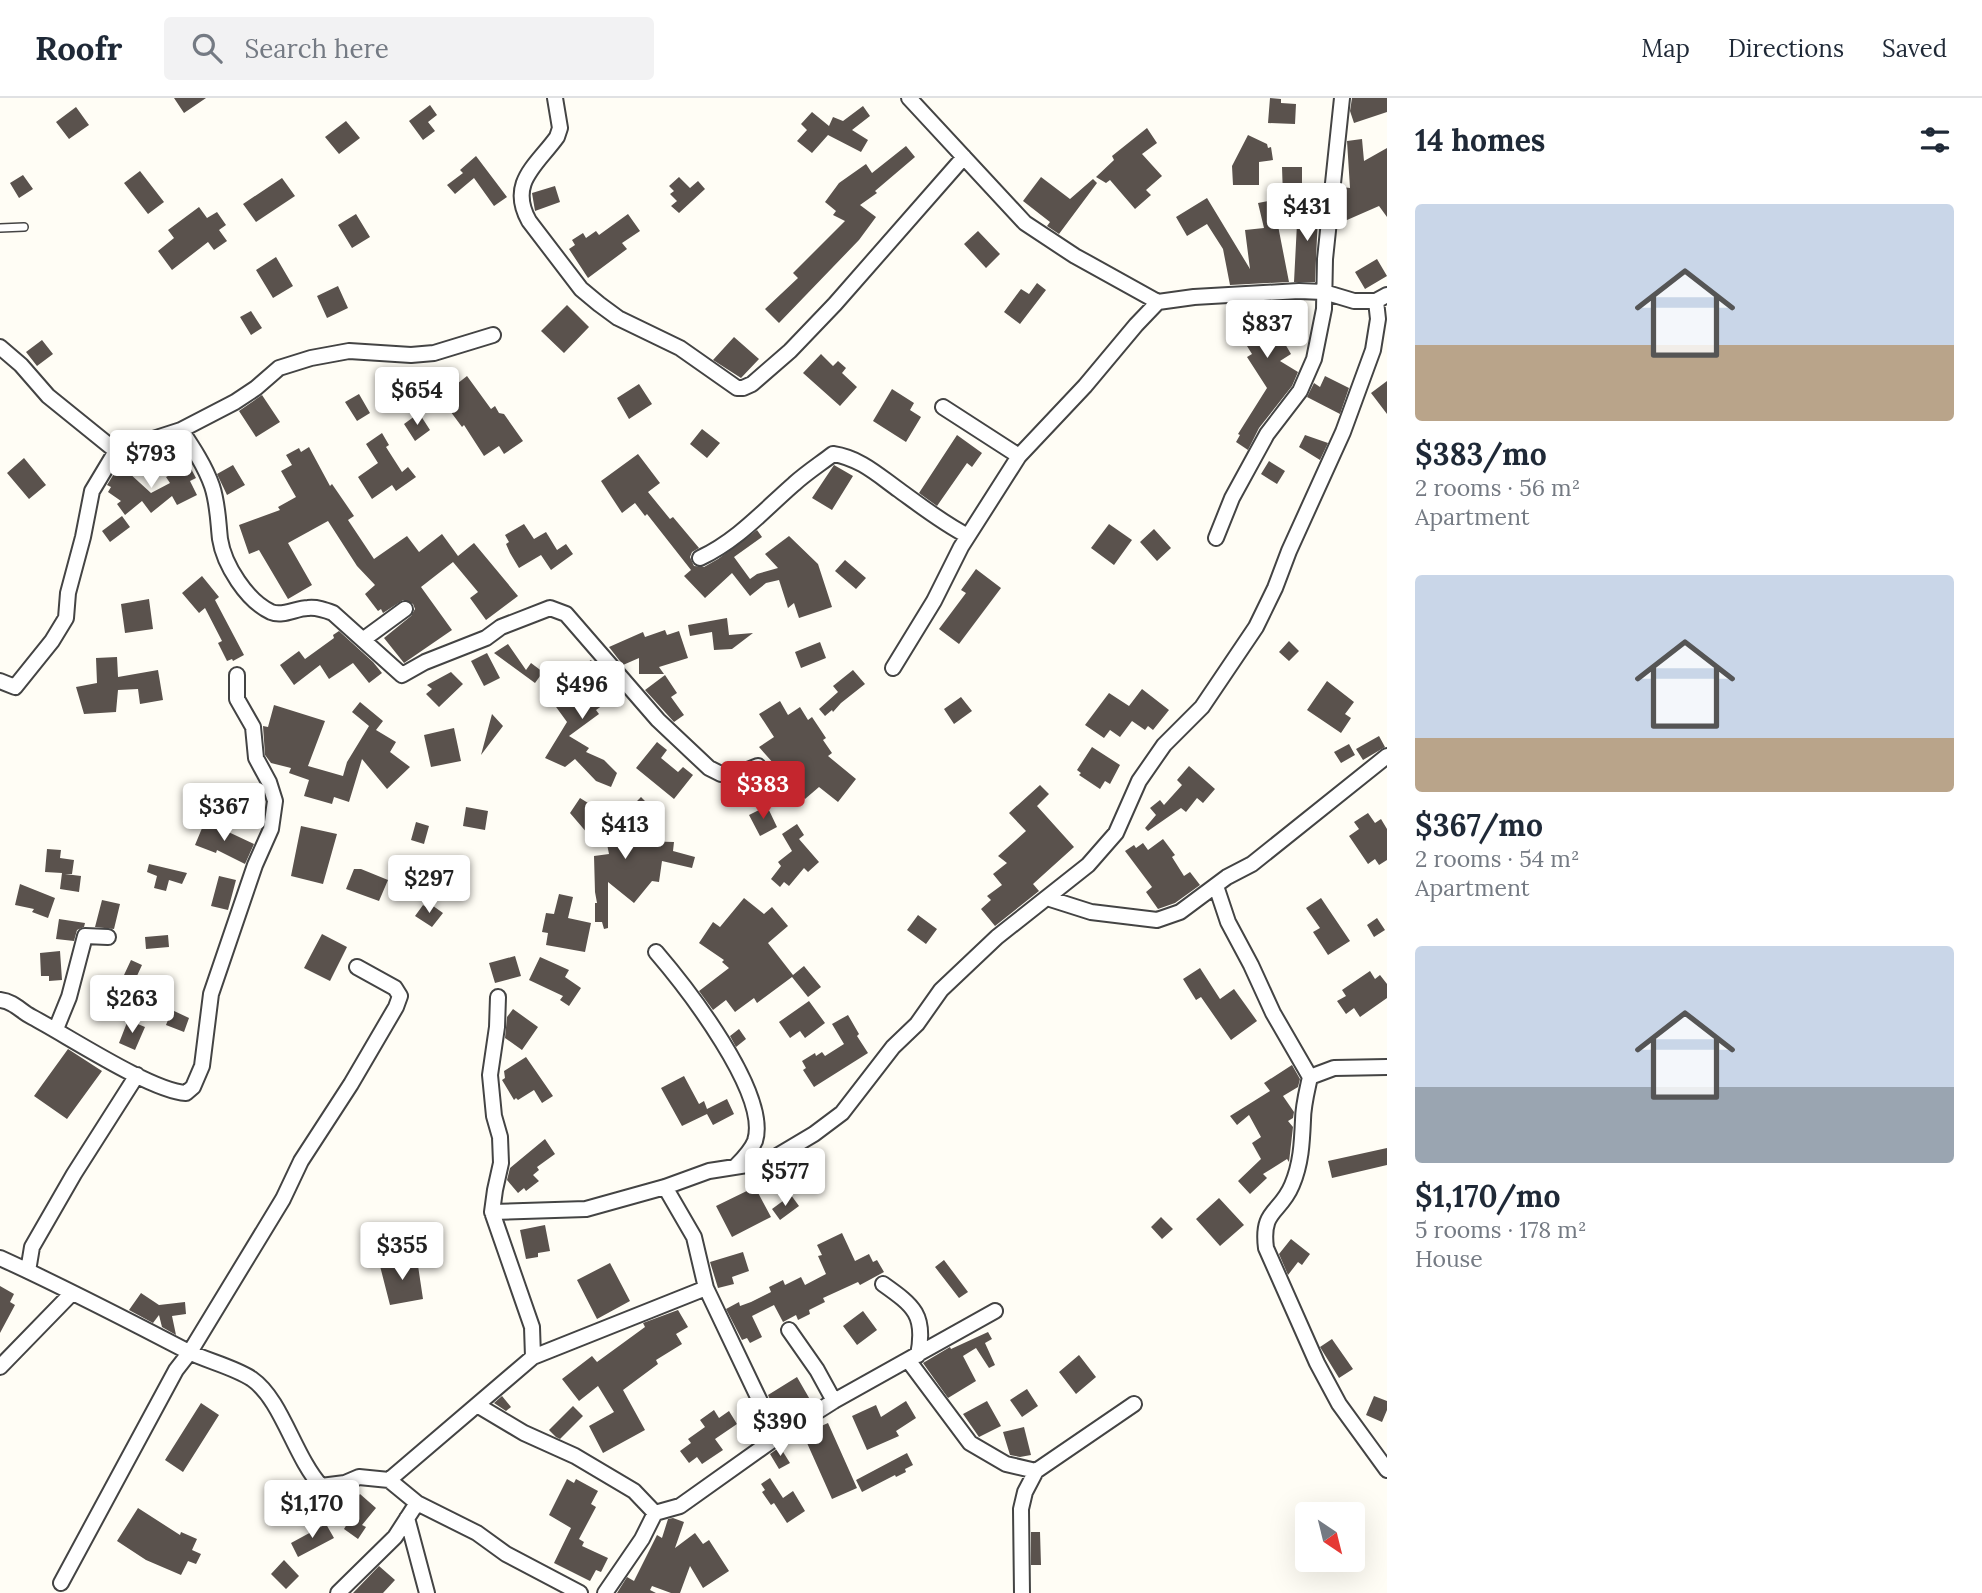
<!DOCTYPE html>
<meta charset="utf-8">
<style>
:root{--surface:#fff;--page:#f2f2f3;--text:#1f2937;--muted:#747a83;--line:#e0e1e3;--accent:#c4262e}
body{margin:0;font-family:Lora,serif;background:var(--page);color:var(--text);height:100vh;display:flex;flex-direction:column;font-size:26px;white-space:nowrap}
*{box-sizing:border-box;margin:0}
p{font-size:23px;color:var(--muted)}
.icon{flex:none;width:38px;height:38px;fill:none;stroke:currentColor;stroke-width:2;stroke-linecap:round;stroke-linejoin:round}
.map{position:relative;flex:1;overflow:hidden}
.details{display:flex;flex-direction:column;background:var(--surface);width:595px}
.details>*{flex:none}
.needle{width:46px;rotate:145deg}
.tools{position:absolute;left:1295px;top:1404px;display:grid;gap:14px}
.tools a{display:grid;place-items:center;width:70px;height:70px;border-radius:7px;background:var(--surface);box-shadow:0 7px 28px #0002;font-size:35px}
.price{position:absolute;translate:-50% -60px;padding:0 16px;border-radius:7px;background:#fff;color:#222;font-size:23px;line-height:46px;filter:drop-shadow(0 2px 4px #0008)}
.price::after{content:'';position:absolute;left:50%;top:42px;width:21px;height:16px;margin-left:-10px;background:inherit;clip-path:polygon(0 0,100% 0,50% 100%)}
.price.active{background:var(--accent);color:#fff}
ul{padding:0;list-style:none}
li{display:grid;align-content:center;gap:14px;height:371px;padding:0 28px}
li span{display:grid;place-items:center;height:217px;border-radius:7px;color:#555}
li>.icon{margin-inline-start:auto}
span .icon{width:126px;height:126px;fill:#fffc;stroke-width:1}
li b{font-size:30px}
h2{display:flex;justify-content:space-between;align-items:center;height:84px;padding:0 28px;font-size:30px}
header{display:flex;align-items:center;gap:42px;box-sizing:border-box;height:98px;padding:0 35px;background:var(--surface);border-bottom:2px solid var(--line)}
header strong{font-size:33px}
nav{display:flex;gap:38px;margin-inline-start:auto;font-size:24px}
.search{width:490px;height:63px;background:var(--page);display:flex;align-items:center;gap:18px;box-sizing:border-box;padding:0 24px;border-radius:7px;color:var(--muted);font-size:26px}
main{display:flex;flex:1;min-height:0}
.map>svg:first-child{display:block}
.building{fill:#5a524d}
.lines{fill:none;stroke-linecap:round;stroke-linejoin:round}
.lane-casing{stroke:#444;stroke-width:10}
.street-casing{stroke:#444;stroke-width:18}
.lane{stroke:#fff;stroke-width:7}
.street{stroke:#fff;stroke-width:14}
</style>
<header>
<strong>Roofr</strong>
<div class="search"><svg class="icon" aria-label="search" viewBox="0 0 24 24"><circle cx="10" cy="10" r="6"/><path d="M15 15l6 6"/></svg>Search here</div>
<nav><a>Map</a><a>Directions</a><a>Saved</a></nav>
</header>
<main>
<div class="map">
<svg width="1387" height="1495" viewBox="0 0 1387 1495">
<rect width="100%" height="100%" fill="#fffdf5"/>
<!-- building -->
<path class="building" d="M174 0H206L184 15Z
M1270 0 1281 1V5L1296 6 1295 26 1268 25Z
M1352 0H1387V14L1354 25 1350 13Z
M430 7 437 17 428 24 435 33 423 42 409 23Z
M863 8 870 18 852 32 868 42 861 54 828 37 812 55 797 43 807 32 801 26 812 14 829 28 833 19 843 23Z
M76 9 89 27 69 41 56 24Z
M346 23 360 40 339 56 325 39Z
M1147 30 1157 45 1142 56 1162 78 1146 92 1151 97 1135 111 1110 82 1106 85 1096 79 1114 62 1112 58Z
M1248 37 1267 46 1268 50 1271 49 1273 62 1259 64V87H1233L1232 68Z
M1362 41 1364 63 1387 50V119L1379 108 1347 122 1339 121 1342 89 1350 90 1347 43Z
M906 48 915 59 875 93 877 95 860 107 876 119 859 142 779 225 765 211 798 180 793 175 845 123 833 117 836 113 825 104 839 85 866 66 872 75Z
M476 58 507 99 494 108 474 80 455 96 447 87 463 75 460 72Z
M1282 69H1302V98L1283 99Z
M140 73 164 104 148 116 124 85Z
M23 77 33 91 19 100 10 85Z
M679 79 690 90 698 83 705 91 679 115 671 108 677 103 670 96 674 93 669 88Z
M1041 79 1070 101 1093 81 1097 85 1059 136 1047 128 1050 124 1023 103Z
M282 80 295 98 256 124 243 106Z
M555 88 560 104 535 113 532 95Z
M1207 100 1250 171 1245 132 1264 130 1258 105 1273 102 1289 184 1230 187 1223 151 1207 126 1187 138 1176 119Z
M1298 106 1321 107 1320 117H1318L1315 184H1294Z
M199 109 207 120 217 114 226 127 219 132 227 143 214 152 208 144 172 172 158 153 174 140 168 132Z
M356 116 370 139 352 150 338 127Z
M628 116 640 133 622 145 627 151 588 180 569 151 575 147 572 142 583 135 586 140 596 133 599 137Z
M978 133 1000 156 986 170 964 146Z
M276 159 293 188 273 200 256 172Z
M1377 161 1387 178 1365 191 1355 174Z
M1037 185 1046 192 1020 226 1004 214 1021 191 1029 196Z
M338 188 348 210 327 220 317 198Z
M1294 203 1298 225 1275 229 1291 256 1280 263 1298 274 1292 288 1259 330 1248 352 1236 344 1240 337 1238 336 1267 290 1247 259 1252 256 1242 240 1281 217 1228 223 1227 211 1247 208 1246 206Z
M567 207 589 229 564 255 541 233Z
M251 213 262 230 251 237 240 219Z
M734 239 759 261 741 280 713 262Z
M42 242 53 256 37 268 26 254Z
M821 256 833 268 838 263 846 270 842 275 857 289 840 308 803 275Z
M448 269 453 289 467 278 491 311 495 308 499 315 504 316 523 343 504 356 499 348 484 358 464 327 462 329 442 302 435 272Z
M1325 278 1349 290 1340 316 1307 299 1314 285 1320 289Z
M1387 283V316L1371 295Z
M639 286 652 306 629 321 617 300Z
M892 291 914 305 910 312 921 319 906 344 873 323Z
M359 296 370 315 357 323 345 304Z
M262 297 280 324 256 339 239 313Z
M419 315 430 332 415 343 404 326Z
M702 331 720 345 707 360 690 346Z
M382 335 389 347 386 349 402 374 408 369 416 379 396 393 392 387 372 401 358 379 378 365 366 346Z
M957 337 982 355 972 369 967 365 937 408 919 395Z
M1305 337 1328 345 1320 362 1299 349Z
M309 349 330 388 332 386 354 418 348 422 374 461 407 438 419 454 442 436 458 458 474 445 518 498 486 522 470 500 478 494 453 464 421 489 452 532 404 565 384 540 411 518 415 511 413 506 403 502 383 515 381 511 378 513 365 496 375 487 357 468 328 423 288 445 312 487 288 501 259 452 249 456 239 427 280 412 278 409 296 399 281 373 292 367 286 357 299 350 301 354Z
M638 356 660 385 648 394 670 421 673 419 699 450 692 454 690 459 694 468 704 469 718 461 757 432 762 439 734 459 750 481 757 476 778 470 765 456 789 438 818 466 832 509 799 520 794 505 788 510 779 482 766 485 750 498 732 475 705 500 684 478 691 472 647 416 645 418 635 405 622 415 601 383Z
M24 360 46 387 29 401 7 375Z
M1269 363 1285 373 1277 386 1261 376Z
M189 367 196 380 190 383 197 397 177 407 172 398 151 415 142 403 125 417 117 406 121 403 108 394 111 389 107 387 117 371 125 377 128 374 151 395 170 385 166 379Z
M233 367 245 387 227 397 217 376Z
M834 367 853 378 832 412 812 400Z
M122 418 130 429 110 444 102 433Z
M524 426 534 441 546 434 557 452 566 446 573 456 551 472 541 457 519 470 510 455 506 446 509 444 505 437Z
M1109 426 1132 442 1114 467 1091 450Z
M1154 431 1171 450 1157 463 1140 444Z
M845 462 866 480 856 491 835 473Z
M976 471 1001 490 959 546 939 531 966 495 961 492Z
M202 478 219 499 215 502 244 557 233 563 232 561 227 563 218 545 222 543 205 510 199 515 182 495Z
M149 501 153 531 125 535 121 506Z
M727 520 729 537 753 535 732 551 714 552 712 534 690 538 688 527Z
M665 532 667 537 679 533 688 560 659 569 664 576H639V560L623 567 609 549 643 534 645 539Z
M339 533 373 564 382 575 369 585 353 565 329 581 320 567 294 587 280 567 299 553 305 561 334 540 333 537Z
M1289 543 1299 553 1289 563 1279 554Z
M820 544 826 560 801 570 795 554Z
M508 546 526 572 531 565 543 574 535 585 494 555Z
M487 555 500 580 484 588 471 563Z
M117 559 118 579 158 572 163 602 140 606 138 591 118 592 116 614 84 616 76 589 97 585 96 560Z
M591 562 616 598 596 612 599 616 569 638 589 650 586 654 604 662 617 675 611 689 596 683 575 661 565 669 545 660 567 624 551 602 558 597 555 592 577 577 574 573Z
M853 572 865 586 841 605 833 614 832 612 825 618 819 611 838 594 833 588Z
M451 574 463 586 439 609 426 596 432 591 427 587Z
M665 577 677 595 671 599 684 617 674 624 645 592Z
M1327 583 1354 604 1345 616 1351 620 1341 635 1307 612Z
M1142 591 1169 612 1153 632 1148 628 1145 632 1132 623 1120 639 1110 632 1104 640 1085 627 1109 595 1129 608Z
M961 599 972 613 954 626 944 611Z
M780 603 788 617 800 609 808 622 812 619 826 640 823 642 832 655 828 658 856 681 838 704 819 689 805 701 759 649 774 639 759 616Z
M360 604 383 623 376 632 396 644 390 654 410 669 387 691 362 661 349 704 334 699 332 706 304 698 309 682 289 675 291 670 271 665 265 657 263 628 268 629 274 607 325 623 308 668 343 678 347 664 369 628 352 614Z
M492 616 503 628 481 657Z
M454 630 461 663 431 669 424 637Z
M1379 638 1385 649 1363 662 1356 651Z
M657 644 667 652 661 660 678 674 683 669 693 677 674 701 636 670Z
M1349 646 1355 657 1341 665 1334 654Z
M1092 649 1120 667 1110 686 1105 683 1100 691 1079 677 1081 675 1077 672Z
M1189 668 1215 691 1203 705 1197 700 1186 714 1181 710 1148 733 1145 730 1156 717 1150 710 1160 702 1164 707 1182 687 1177 682Z
M1040 687 1049 696 1037 708 1074 749 1033 786 1039 793 995 828 981 811 991 802 987 798 1002 787 993 776 1007 765 998 758 1026 733 1009 715Z
M641 699 655 713 640 728 626 714Z
M580 700 601 713 622 746 640 743 674 744 673 753 695 759 692 770 662 763 659 784 652 783 634 805 608 784V830L604 831 602 824H595V805H597L595 794 594 758 609 756 603 726 594 733V726L591 725 588 736 570 715Z
M235 701 248 702 247 719 233 718Z
M767 708 777 729 760 738 749 717Z
M466 709 488 713 485 732 463 728Z
M1368 715 1375 725 1381 721 1387 731V762L1379 767 1375 761 1368 766 1349 738 1359 731 1354 724Z
M205 723 254 746 245 766 217 752 216 755 195 747Z
M416 724 429 728 424 746 411 742Z
M797 726 804 737 799 741 819 764 808 774 804 770 789 788 784 784 780 789 771 781 781 768 778 764 792 753 782 736Z
M301 728 337 736 323 786 291 778Z
M1163 741 1175 757 1172 759 1184 778 1190 774 1200 787 1175 805 1158 811 1146 794 1152 789 1125 753 1134 747 1136 750 1143 745 1148 752Z
M47 751 61 752 60 760 74 762 72 776H65L81 778 79 794 60 791 62 775 45 774Z
M149 766 187 775 182 786 169 782 166 793 154 790 157 778 147 774Z
M354 771H361L388 782 379 803 346 791Z
M219 778 236 782 228 812 211 808Z
M20 786 55 800 48 820 32 814 34 811 15 807Z
M559 796 573 799 568 820 591 825 585 854 546 847 548 835 542 834 546 815 554 816Z
M744 800 764 816 772 809 788 828 768 845 793 877 804 868 821 889 808 899 792 879 757 905 754 900 735 914 726 902 713 912 699 893 729 870 722 864 724 862 699 845 713 824 720 829Z
M1321 800 1350 843 1328 857 1313 834 1320 830 1306 810Z
M102 802 120 806 114 831 95 829Z
M429 805 443 815 432 829 415 818 423 807 426 809Z
M918 817 937 831 926 846 907 832Z
M1377 820 1385 832 1374 839 1367 827Z
M59 821 85 825 84 829 77 832 74 843 56 841Z
M322 836 347 849 330 883 304 870Z
M168 837 169 849 146 851 145 839Z
M60 853 62 882 49 883V878H41L40 855Z
M515 858 521 878 495 885 489 865Z
M540 859 569 872 565 879 581 890 569 908 560 902 563 898 529 882Z
M131 862 142 867 136 880 124 877Z
M1200 870 1220 901 1234 891 1257 923 1231 942 1201 899 1196 902 1183 881Z
M1370 873 1375 881 1380 877 1387 886V900L1360 919 1354 910 1346 916 1337 903 1346 898 1342 892Z
M809 903 825 925 805 940 800 933 790 940 779 924Z
M513 911 538 929 522 952 505 940 507 919Z
M172 912 189 920 184 934 166 927Z
M848 917 859 936 857 938 868 955 814 989 803 972 806 970 802 963 815 955 816 958 822 954 825 958 844 946 832 926Z
M128 922 145 929 135 952 119 945Z
M739 931 746 941 736 949 730 938Z
M68 951 102 973 67 1021 34 998Z
M526 959 553 998 542 1005 534 992 518 1002 516 1000 514 1002 502 982 505 980 504 973Z
M1292 967 1300 981 1298 989 1283 998 1294 1014 1293 1020 1288 1023 1293 1029 1289 1064 1287 1061 1263 1076 1267 1080 1250 1096 1238 1083 1261 1061 1252 1045 1261 1039 1249 1017 1237 1027 1230 1018 1270 993 1264 985Z
M684 978 699 1006 704 1003 707 1011 727 1001 734 1016 713 1027 707 1016 682 1028 661 990Z
M545 1041 555 1056 537 1069 539 1072 533 1077 539 1083 526 1093 524 1090 518 1095 507 1082 510 1070Z
M1387 1050V1067L1332 1080 1328 1063Z
M755 1089 771 1119 732 1139 716 1108Z
M791 1097 799 1108 780 1122 772 1111Z
M1219 1100 1244 1127 1220 1148 1196 1121Z
M1161 1119 1173 1131 1162 1141 1151 1129Z
M545 1127 550 1153 538 1155V1159L526 1161 520 1132Z
M842 1135 855 1163 869 1156 873 1164 877 1162 884 1174 860 1187 858 1184 823 1200 825 1204 809 1212 810 1216 798 1222 796 1217 783 1224 774 1207 752 1218 762 1239 750 1245 747 1240 742 1242 726 1211 739 1204 740 1208 751 1204 771 1194 769 1189 783 1182 785 1187 801 1179 805 1187 826 1176 818 1158 822 1157 817 1147Z
M1291 1141 1310 1156 1302 1167 1298 1164 1288 1177 1279 1156Z
M743 1154 749 1173 732 1179 734 1186 718 1190 710 1164Z
M417 1161 423 1201 390 1207 380 1168Z
M944 1162 968 1194 959 1200 935 1169Z
M610 1165 630 1203 597 1221 577 1182Z
M0 1188 14 1196 10 1204 15 1207 0 1235Z
M141 1195 159 1207 185 1204 186 1216 172 1218 176 1237 162 1229 159 1217 153 1225 129 1212Z
M678 1212 688 1229 676 1236 682 1246 656 1262 658 1266 623 1292 645 1332 603 1355 589 1328 614 1314 598 1288 579 1303 562 1281 592 1258 597 1264 645 1229 643 1225Z
M863 1213 877 1232 857 1247 843 1228Z
M988 1234 992 1241 985 1245 995 1267 989 1270 976 1250 963 1258 976 1283 948 1300 923 1265 950 1249 951 1251Z
M1332 1241 1353 1271 1339 1280 1320 1249Z
M1079 1257 1096 1279 1076 1296 1059 1274Z
M797 1279 812 1305 796 1315 794 1311 779 1321 768 1297Z
M1027 1291 1038 1308 1022 1319 1010 1302Z
M502 1298 511 1309 506 1313 494 1305Z
M1374 1298 1387 1303V1312L1382 1324 1366 1317Z
M906 1303 916 1320 896 1333 899 1338 867 1352 852 1318 876 1307 881 1319Z
M987 1303 1001 1328 979 1339 963 1316Z
M201 1305 219 1317 183 1374 165 1362Z
M573 1308 583 1318 560 1341 556 1339 549 1332Z
M714 1312 719 1320 729 1313 737 1326 715 1341 723 1352 702 1366 697 1359 689 1365 680 1353 691 1345 688 1341 705 1329 700 1322Z
M828 1325 857 1390 832 1401 803 1336Z
M1024 1329 1031 1357 1020 1359 1010 1357 1003 1334Z
M780 1349 790 1365 779 1371 770 1356Z
M907 1355 913 1367 905 1371 906 1374 896 1379 895 1377 862 1394 856 1382Z
M770 1380 783 1400 793 1393 805 1413 787 1425 774 1405 771 1407 762 1394 765 1392 761 1386Z
M567 1381 574 1385 576 1381 598 1393 591 1406 596 1409 579 1441 584 1444 582 1448 608 1460 601 1474 596 1472 590 1483 554 1465 571 1430 549 1417Z
M360 1396 376 1410 362 1427 366 1429 358 1441 344 1431 353 1416 347 1410Z
M138 1410 180 1437 181 1434 197 1441 192 1452 201 1456 196 1466 188 1463 181 1477 146 1462 117 1443Z
M673 1420 684 1424 675 1450 695 1435 703 1446 709 1442 729 1473 703 1490 690 1468 680 1495H671L652 1488 650 1492 656 1495H617L627 1479 634 1483 657 1437 662 1440 668 1421Z
M326 1426 334 1440 298 1459 291 1445Z
M1031 1434H1040L1041 1467H1031Z
M284 1462 299 1478 286 1491 271 1476Z
M379 1468 395 1482 383 1495H353Z"/>
<g class="lines">
<!-- lane casing -->
<g class="lane-casing">
<path id="lane" d="M0 130 24 129"/>
</g>
<!-- street casing -->
<g class="street-casing">
<path id="street" d="M555 0 560 30 557 39C536 68 508 85 529 123L581 191 599 206 618 220 680 250 737 290H743L752 286 790 253 835 206 964 59
M909 0 1025 125 1075 158 1158 204
M0 249 21 267 48 298 116 353
M943 309 1019 358
M181 332C193 350 205 368 212 388 218 406 218 423 220 441 224 467 247 503 271 514 283 519 296 510 308 510 317 509 325 512 333 515L402 577 425 564 486 540 501 529 550 510 566 516 658 622 709 670 721 676 740 675 758 668
M1216 440 1232 400 1267 336 1300 293 1314 261 1324 211 1325 161 1342 0
M700 460C738 442 763 413 794 386 806 375 820 366 833 356 860 360 878 377 899 392 921 408 944 426 968 438
M364 541 405 511
M893 570 934 503 961 449 1019 358 1085 288 1136 227 1158 204 1194 199 1299 193 1324 194 1354 203H1376L1387 197
M0 583 15 589 52 543 66 520 68 495 83 439 92 393 116 353 181 332 235 304 256 290 279 270 311 260 349 253 411 257 434 255 493 237
M1216 788 1228 824 1251 867 1273 915 1310 979C1307 993 1303 1008 1303 1022 1302 1045 1301 1066 1292 1087 1280 1116 1261 1111 1266 1150L1317 1265 1339 1306 1387 1372
M1047 800 1091 814 1157 822 1180 814 1227 779 1252 766 1387 658
M656 854C686 889 770 996 755 1043 751 1053 743 1061 736 1068
M498 899 497 929 490 977 494 1018 500 1039 501 1065 495 1092 492 1114 532 1229 533 1259
M0 902C15 904 20 913 32 919 68 938 151 993 186 995L193 989 202 968 211 896 255 767 271 731 275 703 269 684 256 660 253 629 237 601V577
M56 931 69 899 85 838 108 839
M1310 979 1334 970 1387 969
M665 1089 694 1139 706 1190 777 1339
M492 1114 586 1111 665 1089 709 1073 767 1064 814 1036 842 1015 893 949 917 926 941 892 997 839 1088 767 1116 735 1139 683 1164 647 1202 609 1256 529 1275 490 1289 453 1343 334 1373 252 1378 221 1376 203
M0 1160C64 1189 125 1221 187 1253 207 1263 234 1269 252 1281 282 1302 294 1358 321 1388L345 1385 359 1379 389 1382 417 1405 477 1435 506 1456 580 1495
M28 1173 32 1149 74 1076 137 977
M883 1186C914 1208 926 1217 918 1257
M789 1232 817 1272 834 1303
M908 1262 970 1345 1006 1366 1036 1373
M0 1269 72 1195
M477 1307 524 1335 575 1358 634 1393 655 1415
M389 1382 533 1259 706 1190
M407 1420 427 1495
M61 1485 176 1272 190 1254 283 1101 301 1063 351 986 396 909 400 898 395 890 357 869
M338 1495 395 1439 417 1405
M605 1495 642 1441 655 1415 680 1408 777 1339 834 1303 995 1213
M1022 1495 1021 1411 1025 1394 1036 1373 1134 1306"/>
</g>
<!-- lane -->
<use href="#lane" class="lane"/>
<!-- street -->
<use href="#street" class="street"/>
</g>
</svg>
<div class="tools">
<a><svg class="needle" viewBox="-14 -14 28 28"><path d="M0-13l5 13h-10z" fill="#e53935"/><path d="M0 13l5-13h-10z" fill="#747a83"/></svg></a>
</div>
<b class="price" style="left:1307px;top:145px">$431</b>
<b class="price" style="left:1267px;top:262px">$837</b>
<b class="price" style="left:417px;top:329px">$654</b>
<b class="price" style="left:151px;top:392px">$793</b>
<b class="price" style="left:582px;top:623px">$496</b>
<b class="price active" style="left:763px;top:723px">$383</b>
<b class="price" style="left:224px;top:745px">$367</b>
<b class="price" style="left:625px;top:763px">$413</b>
<b class="price" style="left:429px;top:817px">$297</b>
<b class="price" style="left:132px;top:937px">$263</b>
<b class="price" style="left:785px;top:1110px">$577</b>
<b class="price" style="left:402px;top:1184px">$355</b>
<b class="price" style="left:780px;top:1360px">$390</b>
<b class="price" style="left:312px;top:1442px">$1,170</b>
</div>
<section class="details">
<h2>14 homes<svg class="icon" aria-label="filters" viewBox="0 0 24 24"><path d="M4 7h16M4 17h16"/><circle cx="9" cy="7" r="2"/><circle cx="15" cy="17" r="2"/></svg></h2>
<ul>
<li><span style="background:linear-gradient(#c9d6e8 65%,#b9a48a 0)"><svg class="icon" aria-label="home" viewBox="0 0 24 24"><path d="M3 11l9-7 9 7M6 9v11h12V9"/></svg></span><div><b>$383/mo</b><p>2 rooms · 56 m²</p><p>Apartment</p></div></li>
<li><span style="background:linear-gradient(#c9d6e8 75%,#b9a48a 0)"><svg class="icon" aria-label="home" viewBox="0 0 24 24"><path d="M3 11l9-7 9 7M6 9v11h12V9"/></svg></span><div><b>$367/mo</b><p>2 rooms · 54 m²</p><p>Apartment</p></div></li>
<li><span style="background:linear-gradient(#c9d6e8 65%,#9aa5b1 0)"><svg class="icon" aria-label="home" viewBox="0 0 24 24"><path d="M3 11l9-7 9 7M6 9v11h12V9"/></svg></span><div><b>$1,170/mo</b><p>5 rooms · 178 m²</p><p>House</p></div></li>
</ul>
</section>
</main>
